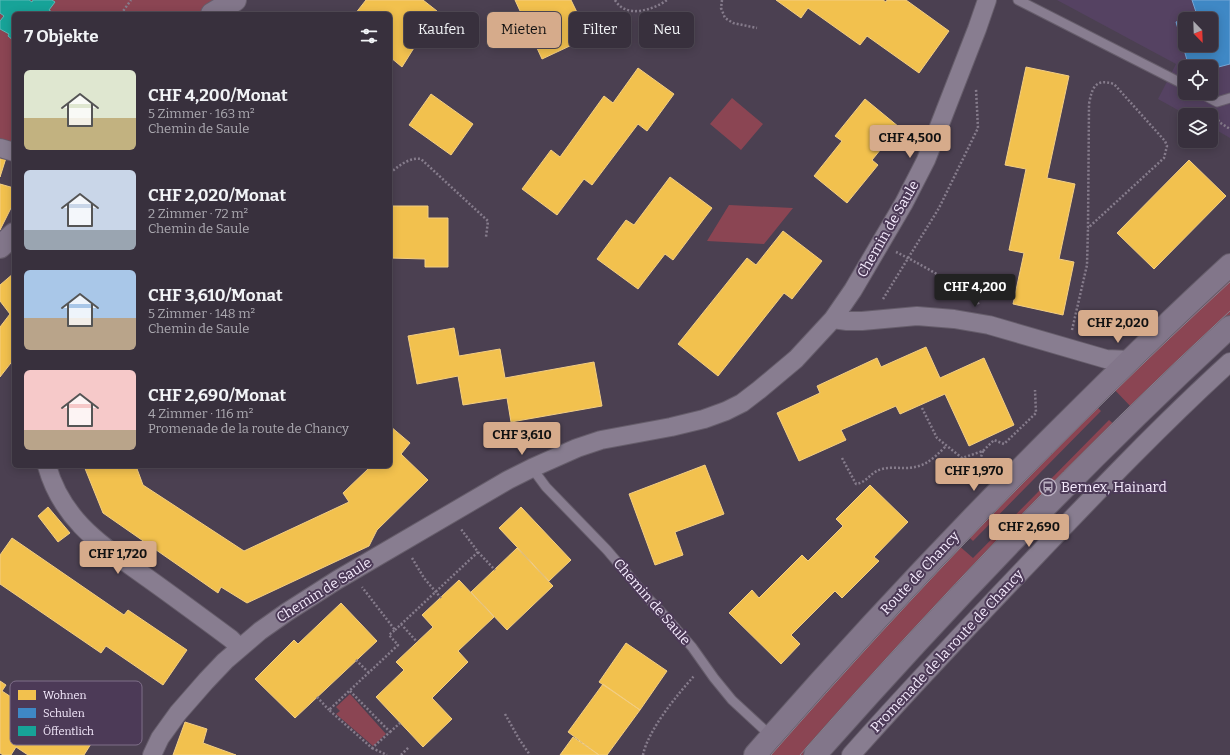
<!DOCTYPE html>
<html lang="de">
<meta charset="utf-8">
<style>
:root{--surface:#38303d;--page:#433c48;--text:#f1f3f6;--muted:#aba9b0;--line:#524b57;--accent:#d6ab8b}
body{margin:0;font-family:Bitter,serif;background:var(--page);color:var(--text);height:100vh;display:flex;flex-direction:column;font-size:15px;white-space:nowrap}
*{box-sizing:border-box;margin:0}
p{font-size:13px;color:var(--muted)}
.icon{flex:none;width:22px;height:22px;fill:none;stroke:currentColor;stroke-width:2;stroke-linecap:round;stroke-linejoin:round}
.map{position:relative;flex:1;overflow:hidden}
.drawer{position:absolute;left:12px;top:12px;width:380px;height:456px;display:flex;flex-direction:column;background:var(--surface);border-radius:6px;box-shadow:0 2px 10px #0003,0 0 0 1px var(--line)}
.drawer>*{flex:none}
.guide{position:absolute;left:404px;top:12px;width:380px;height:36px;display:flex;gap:8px}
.needle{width:26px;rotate:157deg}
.fabs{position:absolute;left:1178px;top:12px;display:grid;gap:8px}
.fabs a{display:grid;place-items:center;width:40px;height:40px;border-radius:6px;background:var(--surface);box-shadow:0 2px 10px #0003,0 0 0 1px var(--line);font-size:20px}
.price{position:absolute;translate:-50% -34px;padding:0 9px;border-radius:4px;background:var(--accent);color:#111;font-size:13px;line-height:26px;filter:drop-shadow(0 1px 2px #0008)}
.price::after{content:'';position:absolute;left:50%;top:24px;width:12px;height:9px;margin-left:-6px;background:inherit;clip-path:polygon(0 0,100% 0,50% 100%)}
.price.active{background:#222;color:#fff}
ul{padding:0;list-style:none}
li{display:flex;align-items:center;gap:12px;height:100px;padding:0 12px}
li span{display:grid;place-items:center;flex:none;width:112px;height:80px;border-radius:6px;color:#555}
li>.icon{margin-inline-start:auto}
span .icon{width:48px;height:48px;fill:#fffc;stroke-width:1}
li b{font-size:17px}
h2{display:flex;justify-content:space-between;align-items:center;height:48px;padding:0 12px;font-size:17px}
.pill{padding:0 14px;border-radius:6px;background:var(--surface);box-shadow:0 2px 10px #0003,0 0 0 1px var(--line);font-size:14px;line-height:36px}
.pill.active{background:var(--accent);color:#111}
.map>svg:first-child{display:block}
.built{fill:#554262;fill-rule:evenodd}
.green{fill:#8b4553}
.homes{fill:#f2c14e;stroke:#f3ce83}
.schools{fill:#3f88c5;stroke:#76a6d6}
.public{fill:#17a398;stroke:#5ab9b7}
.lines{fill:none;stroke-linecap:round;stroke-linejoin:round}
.lane-casing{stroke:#665d6b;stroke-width:11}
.street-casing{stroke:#665d6b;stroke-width:20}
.secondary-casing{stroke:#665d6b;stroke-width:24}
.path{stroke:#867c8c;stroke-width:2.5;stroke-dasharray:2 2;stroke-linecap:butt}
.lane{stroke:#887d90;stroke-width:9}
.street{stroke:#887d90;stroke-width:18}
.secondary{stroke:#82768a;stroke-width:22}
.tram{stroke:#88808e;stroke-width:1}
.labels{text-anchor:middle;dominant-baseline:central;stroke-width:4;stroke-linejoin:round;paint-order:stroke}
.street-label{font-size:14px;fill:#f6ecfe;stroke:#4c3a57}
.poi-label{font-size:14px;fill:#f6ecfe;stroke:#4c3a57;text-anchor:start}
.key{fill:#4c3a57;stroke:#7f6f89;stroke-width:1}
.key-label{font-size:11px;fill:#f6ecfe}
</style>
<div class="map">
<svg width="1230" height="755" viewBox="0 0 1230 755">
<rect width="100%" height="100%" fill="#4b4051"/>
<!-- built -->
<path class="built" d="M1057 0H1230V138L1211 127V115H1187L1158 99 1176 64ZM1185 19H1211V45H1185ZM1185 67H1211V93H1185Z"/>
<!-- green -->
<path class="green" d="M0 0H214L206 14H14V157L0 151Z
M732 98 763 124 741 150 710 124Z
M729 205 793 208 764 244 707 241Z
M1230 275V317L1133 409 1112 387Z
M1095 405 1101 411 973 541 967 535Z
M1109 420 1116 426 806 755H765L957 544 973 558Z
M350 694 386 734 373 746 336 714 340 711 336 707Z"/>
<!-- homes -->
<path class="homes" d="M366 0H423L437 11 402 67 390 57V14H355Z
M515 0H571L589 37 542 59Z
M776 0H883L886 2 887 0H906L949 31 919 73 867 36 860 45 808 8 801 18Z
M1026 67 1069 76 1047 178 1075 184 1059 259 1074 262 1063 315 1013 304 1024 253 1009 250 1026 169 1005 165Z
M638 68 674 94 647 131 638 124 592 185 584 179 557 215 522 189 551 150 560 157 604 96 613 103Z
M431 94 473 124 451 155 409 125Z
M865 99 899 127 872 160 878 165 847 203 814 176 842 141 835 136Z
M0 156 6 158 0 177Z
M1189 160 1226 196 1154 269 1117 233Z
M670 177 712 208 673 260 665 254 638 289 597 259 626 220 634 225Z
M0 184 14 188V208H11L0 230Z
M390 206H428V218H448V267H425V259L390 258Z
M783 231 822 261 792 299 784 293 718 376 678 344 747 258 756 265Z
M14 273V359L0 377V327L10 314 0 301V285Z
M454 328 459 356 500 349 505 378 594 362 602 406 511 422 507 398 463 405 458 376 417 384 408 336Z
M926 347 940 378 984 358 1014 425 969 446 945 394 900 414 896 406 841 430 846 440 799 461 777 413 820 393 817 386 877 358 881 367Z
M390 426 410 443 401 454 428 480 377 530 369 546 247 603 221 587 218 593 103 513 84 466H136L143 485 244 551 349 502 343 493 368 469 366 466H390Z
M705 465 724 514 675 532 683 555 655 565 629 494Z
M870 485 908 522 874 557 879 561 842 598 835 591 791 635 800 644 781 664 729 613 752 590 759 598 802 555 808 561 843 526 836 519Z
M48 507 70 533 58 542 38 516Z
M521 507 571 560 549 581 499 528Z
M12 538 124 615 128 610 187 650 163 685 106 646 101 653 0 584V555Z
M517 548 553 586 507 630 471 592Z
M459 580 494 617 458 651 468 662 432 698 452 719 423 747 376 697 404 670 396 662 433 627 422 615Z
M341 603 377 641 295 718 255 679 294 640 298 644Z
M626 643 667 671 640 710 599 682Z
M0 681 6 685 2 691 34 712 39 704 94 739 84 755H28L16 747 11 755H3L0 753Z
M603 684 640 710 607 755H599L568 732Z
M185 722 207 729 203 743 236 755H173Z
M573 737 599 755H560Z"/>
<!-- schools -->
<path class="schools" d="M1192 0H1230V64L1211 69V67H1189L1176 22 1185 19V45H1211V19H1186L1197 15Z"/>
<!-- public -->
<path class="public" d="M0 0H29L32 2 33 0H52L55 2 49 10 55 14H14V41L8 36 9 34 0 29V21L4 16 0 13Z"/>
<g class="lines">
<!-- lane casing -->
<g class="lane-casing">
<path id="lane" d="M1018 0 1185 85
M1200 93 1217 102 1230 98
M532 468 546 487 607 550 646 596 665 616 692 647 714 678 732 700 771 736"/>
</g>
<!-- street casing -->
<g class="street-casing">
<path id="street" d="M0 148 14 152
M833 319 847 321H862L917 316 954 319 989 325 1106 359 1130 360
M47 466C63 523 105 547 149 579 177 599 204 619 231 639L240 648
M152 755 160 738 178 713 206 681 225 661 260 631 287 612 337 580 508 480 532 468 577 448 601 440 671 427 704 419 726 411 742 403 759 390 796 359 833 319 853 290 904 203 926 160 977 29 987 0
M851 755C911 687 973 622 1036 556 1099 490 1162 424 1230 362"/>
</g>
<!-- secondary casing -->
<g class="secondary-casing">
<path id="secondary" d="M212 14 235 0
M0 247 14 234
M755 755C851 645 951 538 1055 434 1112 377 1170 320 1230 265
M815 755C947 606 1084 462 1230 327"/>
</g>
<!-- path -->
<path class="path" d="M615 0C626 19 653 10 667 0
M722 0 721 8 725 18 733 23 757 28
M121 14 131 0
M1217 116 1219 122 1230 129
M390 173C399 166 409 157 421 159L488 221 486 237
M896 252C909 258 976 294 979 305
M883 299 939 208 978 128 976 89
M1072 330 1087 265 1088 228 1089 104C1092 88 1095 78 1114 84L1165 141 1167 146 1164 158 1088 228
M922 408 937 438 962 458 983 451 994 440 1004 444 1036 413 1035 390
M842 458 856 484C868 482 870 472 882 469 889 467 897 468 904 468 924 468 932 460 946 446
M962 458 973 468 977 469 983 451
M977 469 984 476
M478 552 495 570
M412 558 424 578 441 598
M401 624 417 642
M395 630 478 552 461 529
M356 660 369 673
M350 691 390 732 372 748 329 710C352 688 375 667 398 645L389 635 395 630 362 587
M317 697 329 710
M505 714 519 739 530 755
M390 732 400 723
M372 748 387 755
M401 755 409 747
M643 755C648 730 677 695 694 676"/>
<!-- lane -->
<use href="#lane" class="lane"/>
<!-- street -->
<use href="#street" class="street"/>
<!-- secondary -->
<use href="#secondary" class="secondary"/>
<!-- tram -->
<path class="tram" d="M771 755C916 590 1068 431 1230 282
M800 755C936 600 1079 451 1230 311"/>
</g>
<!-- icons -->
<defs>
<g id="bus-ring" transform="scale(0.9)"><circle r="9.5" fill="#4c3a57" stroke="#bab0c1" stroke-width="1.5"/><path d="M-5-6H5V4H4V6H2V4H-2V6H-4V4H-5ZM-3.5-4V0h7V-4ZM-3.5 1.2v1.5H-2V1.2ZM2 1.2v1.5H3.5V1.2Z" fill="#bab0c1"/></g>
</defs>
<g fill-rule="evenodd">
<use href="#bus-ring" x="1048" y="487"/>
</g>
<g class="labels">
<!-- street labels -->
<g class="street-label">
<text transform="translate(888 229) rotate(-60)">Chemin de Saule</text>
<text transform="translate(920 573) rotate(-47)">Route de Chancy</text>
<text transform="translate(324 590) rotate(-32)">Chemin de Saule</text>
<text transform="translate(652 602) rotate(49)">Chemin de Saule</text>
<text transform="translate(947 651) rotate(-47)">Promenade de la route de Chancy</text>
</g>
<!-- poi labels -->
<g class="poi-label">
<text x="1061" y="487">Bernex, Hainard</text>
</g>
</g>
<!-- legend -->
<rect x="10" y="681" width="132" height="64" rx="6" class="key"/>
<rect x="18" y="690" width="18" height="10" fill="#f2c14e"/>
<rect x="18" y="708" width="18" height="10" fill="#3f88c5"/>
<rect x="18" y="726" width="18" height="10" fill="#17a398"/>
<g class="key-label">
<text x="43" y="699">Wohnen</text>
<text x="43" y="717">Schulen</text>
<text x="43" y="735">Öffentlich</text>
</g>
</svg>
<div class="fabs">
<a><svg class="needle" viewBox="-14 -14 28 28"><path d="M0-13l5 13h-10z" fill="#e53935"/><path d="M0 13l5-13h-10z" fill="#aba9b0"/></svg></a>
<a><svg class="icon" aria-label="locate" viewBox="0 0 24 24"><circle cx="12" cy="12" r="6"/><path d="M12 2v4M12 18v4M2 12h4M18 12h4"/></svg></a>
<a><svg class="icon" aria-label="layers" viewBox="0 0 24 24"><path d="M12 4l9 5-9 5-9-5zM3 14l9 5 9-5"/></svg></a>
</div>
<b class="price" style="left:910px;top:159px">CHF 4,500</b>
<b class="price active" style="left:975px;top:308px">CHF 4,200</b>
<b class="price" style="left:1118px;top:344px">CHF 2,020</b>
<b class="price" style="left:522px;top:456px">CHF 3,610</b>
<b class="price" style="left:974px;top:492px">CHF 1,970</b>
<b class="price" style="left:1029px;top:548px">CHF 2,690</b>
<b class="price" style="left:118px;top:575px">CHF 1,720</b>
<div class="guide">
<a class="pill">Kaufen</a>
<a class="pill active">Mieten</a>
<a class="pill">Filter</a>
<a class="pill">Neu</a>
</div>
<section class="drawer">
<h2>7 Objekte<svg class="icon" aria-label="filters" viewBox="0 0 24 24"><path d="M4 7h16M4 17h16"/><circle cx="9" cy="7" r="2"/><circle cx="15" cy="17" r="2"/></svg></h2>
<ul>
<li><span style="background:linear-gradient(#dfe7d0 60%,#c2b280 0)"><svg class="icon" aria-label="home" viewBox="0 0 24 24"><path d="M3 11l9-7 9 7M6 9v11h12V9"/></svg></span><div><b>CHF 4,200/Monat</b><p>5 Zimmer · 163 m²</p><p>Chemin de Saule</p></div></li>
<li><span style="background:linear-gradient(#c9d6e8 75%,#9aa5b1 0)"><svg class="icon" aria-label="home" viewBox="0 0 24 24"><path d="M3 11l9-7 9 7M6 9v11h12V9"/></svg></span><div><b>CHF 2,020/Monat</b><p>2 Zimmer · 72 m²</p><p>Chemin de Saule</p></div></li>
<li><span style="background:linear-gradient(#a9c7e8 60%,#b9a48a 0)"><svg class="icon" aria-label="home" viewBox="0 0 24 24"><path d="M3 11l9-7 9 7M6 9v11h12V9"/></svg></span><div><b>CHF 3,610/Monat</b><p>5 Zimmer · 148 m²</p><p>Chemin de Saule</p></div></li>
<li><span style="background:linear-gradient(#f6c9c9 75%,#b9a48a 0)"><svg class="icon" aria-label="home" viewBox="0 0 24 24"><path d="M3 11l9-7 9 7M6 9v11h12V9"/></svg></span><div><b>CHF 2,690/Monat</b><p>4 Zimmer · 116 m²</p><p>Promenade de la route de Chancy</p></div></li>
</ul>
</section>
</div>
